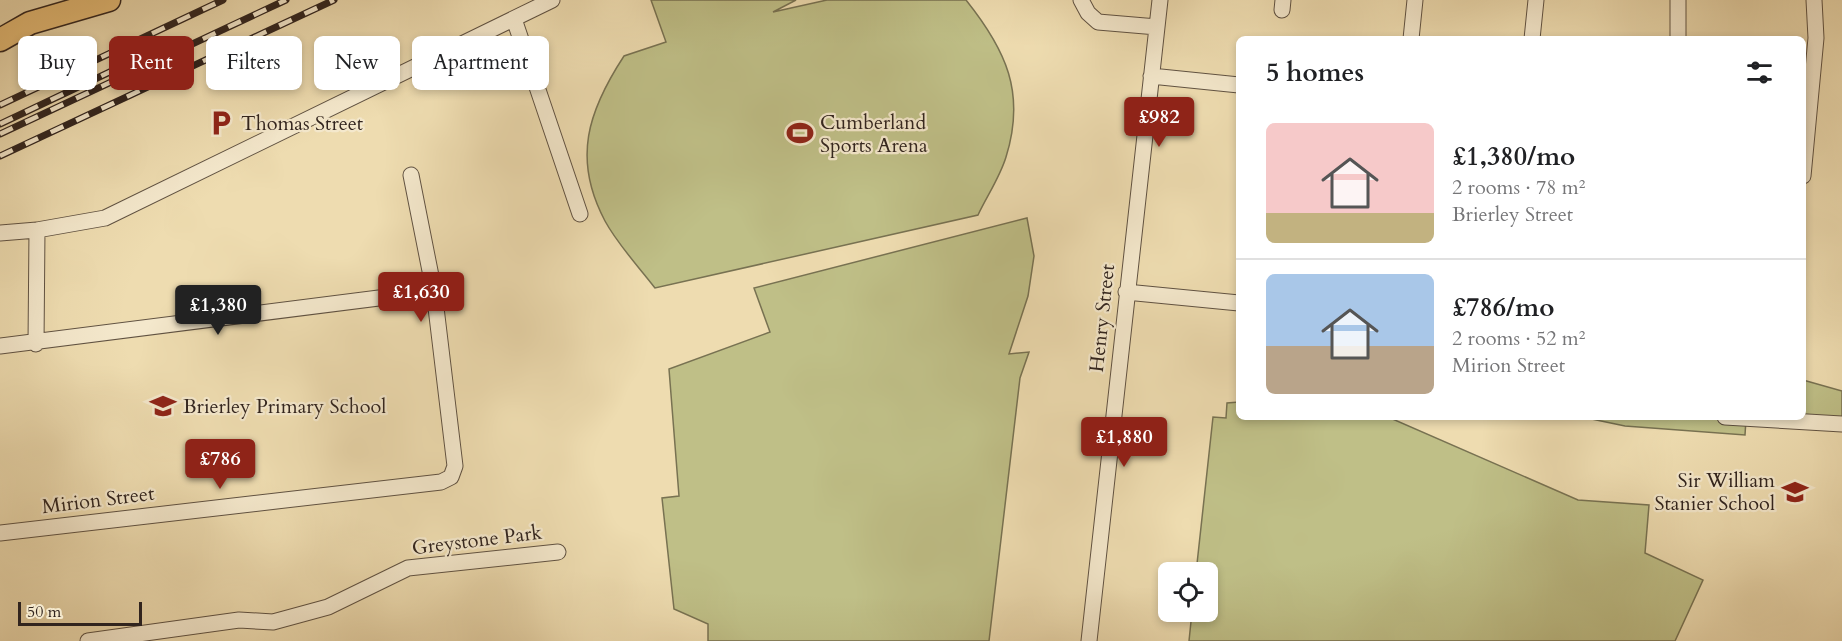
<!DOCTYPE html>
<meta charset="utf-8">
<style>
:root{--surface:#fff;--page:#f2f2f2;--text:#202124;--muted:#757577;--line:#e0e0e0;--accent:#8f2418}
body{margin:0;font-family:Cardo,serif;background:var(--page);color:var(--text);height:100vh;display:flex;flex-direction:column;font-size:22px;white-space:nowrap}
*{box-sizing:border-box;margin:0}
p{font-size:20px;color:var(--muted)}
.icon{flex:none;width:33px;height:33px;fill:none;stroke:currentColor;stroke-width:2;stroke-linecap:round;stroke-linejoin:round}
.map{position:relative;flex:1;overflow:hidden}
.side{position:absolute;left:1236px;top:36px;width:570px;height:384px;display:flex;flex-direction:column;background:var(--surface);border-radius:9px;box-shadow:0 3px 9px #0003}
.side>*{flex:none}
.hud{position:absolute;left:18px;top:36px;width:570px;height:54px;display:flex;gap:12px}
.tools{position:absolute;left:1158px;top:562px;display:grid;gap:12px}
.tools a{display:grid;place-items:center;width:60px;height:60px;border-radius:9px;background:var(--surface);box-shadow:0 3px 9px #0003;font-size:30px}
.scale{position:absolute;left:18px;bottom:15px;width:124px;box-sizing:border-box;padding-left:6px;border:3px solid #31241e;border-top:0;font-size:16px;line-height:21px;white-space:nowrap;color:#31241e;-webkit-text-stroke:4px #f4e8cc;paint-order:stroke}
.price{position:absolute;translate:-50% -51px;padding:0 14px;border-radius:6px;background:var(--accent);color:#fff;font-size:20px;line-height:39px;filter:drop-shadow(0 2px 3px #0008)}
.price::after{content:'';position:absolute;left:50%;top:36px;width:18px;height:14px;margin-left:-9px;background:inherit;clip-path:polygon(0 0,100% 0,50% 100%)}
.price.on{background:#222;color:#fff}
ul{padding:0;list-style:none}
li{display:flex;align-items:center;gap:18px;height:150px;padding:0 30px}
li+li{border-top:2px solid var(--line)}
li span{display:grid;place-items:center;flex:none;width:168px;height:120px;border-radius:9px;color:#555}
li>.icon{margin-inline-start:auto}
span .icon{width:72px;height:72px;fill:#fffc;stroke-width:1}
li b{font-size:26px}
h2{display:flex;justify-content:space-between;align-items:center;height:72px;padding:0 30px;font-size:26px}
.pill{padding:0 21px;border-radius:9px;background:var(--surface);box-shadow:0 3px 9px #0003;font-size:21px;line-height:54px}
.pill.on{background:var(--accent);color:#fff}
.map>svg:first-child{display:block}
.green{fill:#bfbf87;stroke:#787252;stroke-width:1.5}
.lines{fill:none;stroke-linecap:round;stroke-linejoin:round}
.minor-casing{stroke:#605242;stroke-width:17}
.primary-casing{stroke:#31241e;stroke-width:25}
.minor{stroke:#f4e8cc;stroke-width:15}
.primary{stroke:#e7be78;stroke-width:22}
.rail-casing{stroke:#31241e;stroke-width:7}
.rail{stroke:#f4e8cc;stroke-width:4.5;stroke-dasharray:14;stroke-linecap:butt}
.labels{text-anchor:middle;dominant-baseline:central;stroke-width:4.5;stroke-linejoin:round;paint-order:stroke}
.poi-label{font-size:20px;fill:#31241e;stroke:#f4e8cc;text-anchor:start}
.street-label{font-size:20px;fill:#31241e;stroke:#f4e8cc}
</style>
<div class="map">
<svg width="1842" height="641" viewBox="0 0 1842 641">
<rect width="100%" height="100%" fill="#eedcb0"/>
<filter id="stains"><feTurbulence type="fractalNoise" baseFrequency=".00333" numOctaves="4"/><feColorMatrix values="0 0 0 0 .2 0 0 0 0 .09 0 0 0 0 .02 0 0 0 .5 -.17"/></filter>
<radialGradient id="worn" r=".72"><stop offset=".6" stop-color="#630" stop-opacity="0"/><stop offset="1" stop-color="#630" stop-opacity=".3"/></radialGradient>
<!-- green -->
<path class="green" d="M651 0H796L773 12 827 0H966C1006 50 1026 93 1006 157 1000 177 987 196 978 215L655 288C639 267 618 245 605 221 572 159 588 111 624 56L666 42Z
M1027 218 1034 256 1028 296 1009 354 1029 352 1020 378 989 641H708V624L674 609 662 498 679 496 669 369 770 332 754 288Z
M1803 380 1842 391V424L1746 419 1745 435 1625 426 1582 417H1803Z
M1239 402V417H1388L1578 500 1649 505 1645 553 1703 580 1675 641H1189L1192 612H1208V573H1196L1213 417 1226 418 1227 403Z"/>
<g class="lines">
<!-- minor casing -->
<g class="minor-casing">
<path id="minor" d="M1081 0 1088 13 1098 22 1157 27
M1282 10 1283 0
M514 19 580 214
M1411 39 1415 0
M1532 39 1536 0
M1678 39V0
M1151 76 1239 85
M1803 176 1816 38 1814 0
M0 233 37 230 105 218 552 0
M1126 292 1239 303
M36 344 37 230
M0 346 434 291
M1725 417 1842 424
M0 533 441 482 451 477 455 466 434 291 411 175
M88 641 239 620 273 622 328 607 408 568 558 552
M1089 641 1160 0"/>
</g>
<!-- primary casing -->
<g class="primary-casing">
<path id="primary" d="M0 40 30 23 109 0"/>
</g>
<!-- minor -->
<use href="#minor" class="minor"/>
<!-- primary -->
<use href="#primary" class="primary"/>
<!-- rail casing -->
<g class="rail-casing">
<path id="rail" d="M0 105 223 0
M0 124 133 61
M0 134 286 0
M0 156 334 0"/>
</g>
<!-- rail -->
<use href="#rail" class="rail"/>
</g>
<!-- icons -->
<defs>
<g id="parking-bare" transform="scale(2.07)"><path d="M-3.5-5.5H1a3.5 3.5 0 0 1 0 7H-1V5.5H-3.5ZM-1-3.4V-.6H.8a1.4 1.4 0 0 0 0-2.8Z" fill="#8f2418" stroke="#f4e8cc" stroke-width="2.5" paint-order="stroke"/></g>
<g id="stadium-bare" transform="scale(2.07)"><path d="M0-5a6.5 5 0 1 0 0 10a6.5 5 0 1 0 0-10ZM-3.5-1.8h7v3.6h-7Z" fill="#8f2418" stroke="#f4e8cc" stroke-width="2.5" paint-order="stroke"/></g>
<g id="school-bare" transform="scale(2.07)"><path d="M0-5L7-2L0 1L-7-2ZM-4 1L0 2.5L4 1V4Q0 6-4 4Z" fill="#8f2418" stroke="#f4e8cc" stroke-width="2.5" paint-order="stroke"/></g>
</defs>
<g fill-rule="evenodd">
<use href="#parking-bare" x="221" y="123"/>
<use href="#stadium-bare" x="800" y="133"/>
<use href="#school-bare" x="163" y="406"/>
<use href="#school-bare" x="1795" y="492"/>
</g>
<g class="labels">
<!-- poi labels -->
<g class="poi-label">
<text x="820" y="122">Cumberland<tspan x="820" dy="23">Sports Arena</tspan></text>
<text x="241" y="123">Thomas Street</text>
<text x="183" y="406">Brierley Primary School</text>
<text x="1775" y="480" text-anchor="end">Sir William<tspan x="1775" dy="23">Stanier School</tspan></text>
</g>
<!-- street labels -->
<g class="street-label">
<text transform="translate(1102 318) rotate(-84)">Henry Street</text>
<text transform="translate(98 500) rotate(-7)">Mirion Street</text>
<text transform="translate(477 540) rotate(-7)">Greystone Park</text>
</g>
</g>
<rect width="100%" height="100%" filter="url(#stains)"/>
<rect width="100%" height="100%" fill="url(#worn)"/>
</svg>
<div class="tools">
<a><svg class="icon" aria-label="locate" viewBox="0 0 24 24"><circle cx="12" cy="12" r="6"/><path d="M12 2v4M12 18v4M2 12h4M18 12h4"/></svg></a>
</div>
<div class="scale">50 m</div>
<b class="price" style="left:1159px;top:148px">£982</b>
<b class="price" style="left:421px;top:323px">£1,630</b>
<b class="price on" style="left:218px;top:336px">£1,380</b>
<b class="price" style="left:1124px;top:468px">£1,880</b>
<b class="price" style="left:220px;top:490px">£786</b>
<div class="hud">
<a class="pill">Buy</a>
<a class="pill on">Rent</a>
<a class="pill">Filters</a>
<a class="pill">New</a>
<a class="pill">Apartment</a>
</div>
<section class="side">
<h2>5 homes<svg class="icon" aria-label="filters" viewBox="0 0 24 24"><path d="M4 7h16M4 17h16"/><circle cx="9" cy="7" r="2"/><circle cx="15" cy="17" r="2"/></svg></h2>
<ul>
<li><span style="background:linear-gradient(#f6c9c9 75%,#c2b280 0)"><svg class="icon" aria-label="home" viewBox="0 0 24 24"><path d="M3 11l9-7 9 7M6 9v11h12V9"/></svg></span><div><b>£1,380/mo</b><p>2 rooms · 78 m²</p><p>Brierley Street</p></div></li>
<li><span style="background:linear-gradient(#a9c7e8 60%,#b9a48a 0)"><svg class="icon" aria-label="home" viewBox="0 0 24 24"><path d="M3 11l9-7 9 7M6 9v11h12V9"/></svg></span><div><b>£786/mo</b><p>2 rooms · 52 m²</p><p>Mirion Street</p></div></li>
</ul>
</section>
</div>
